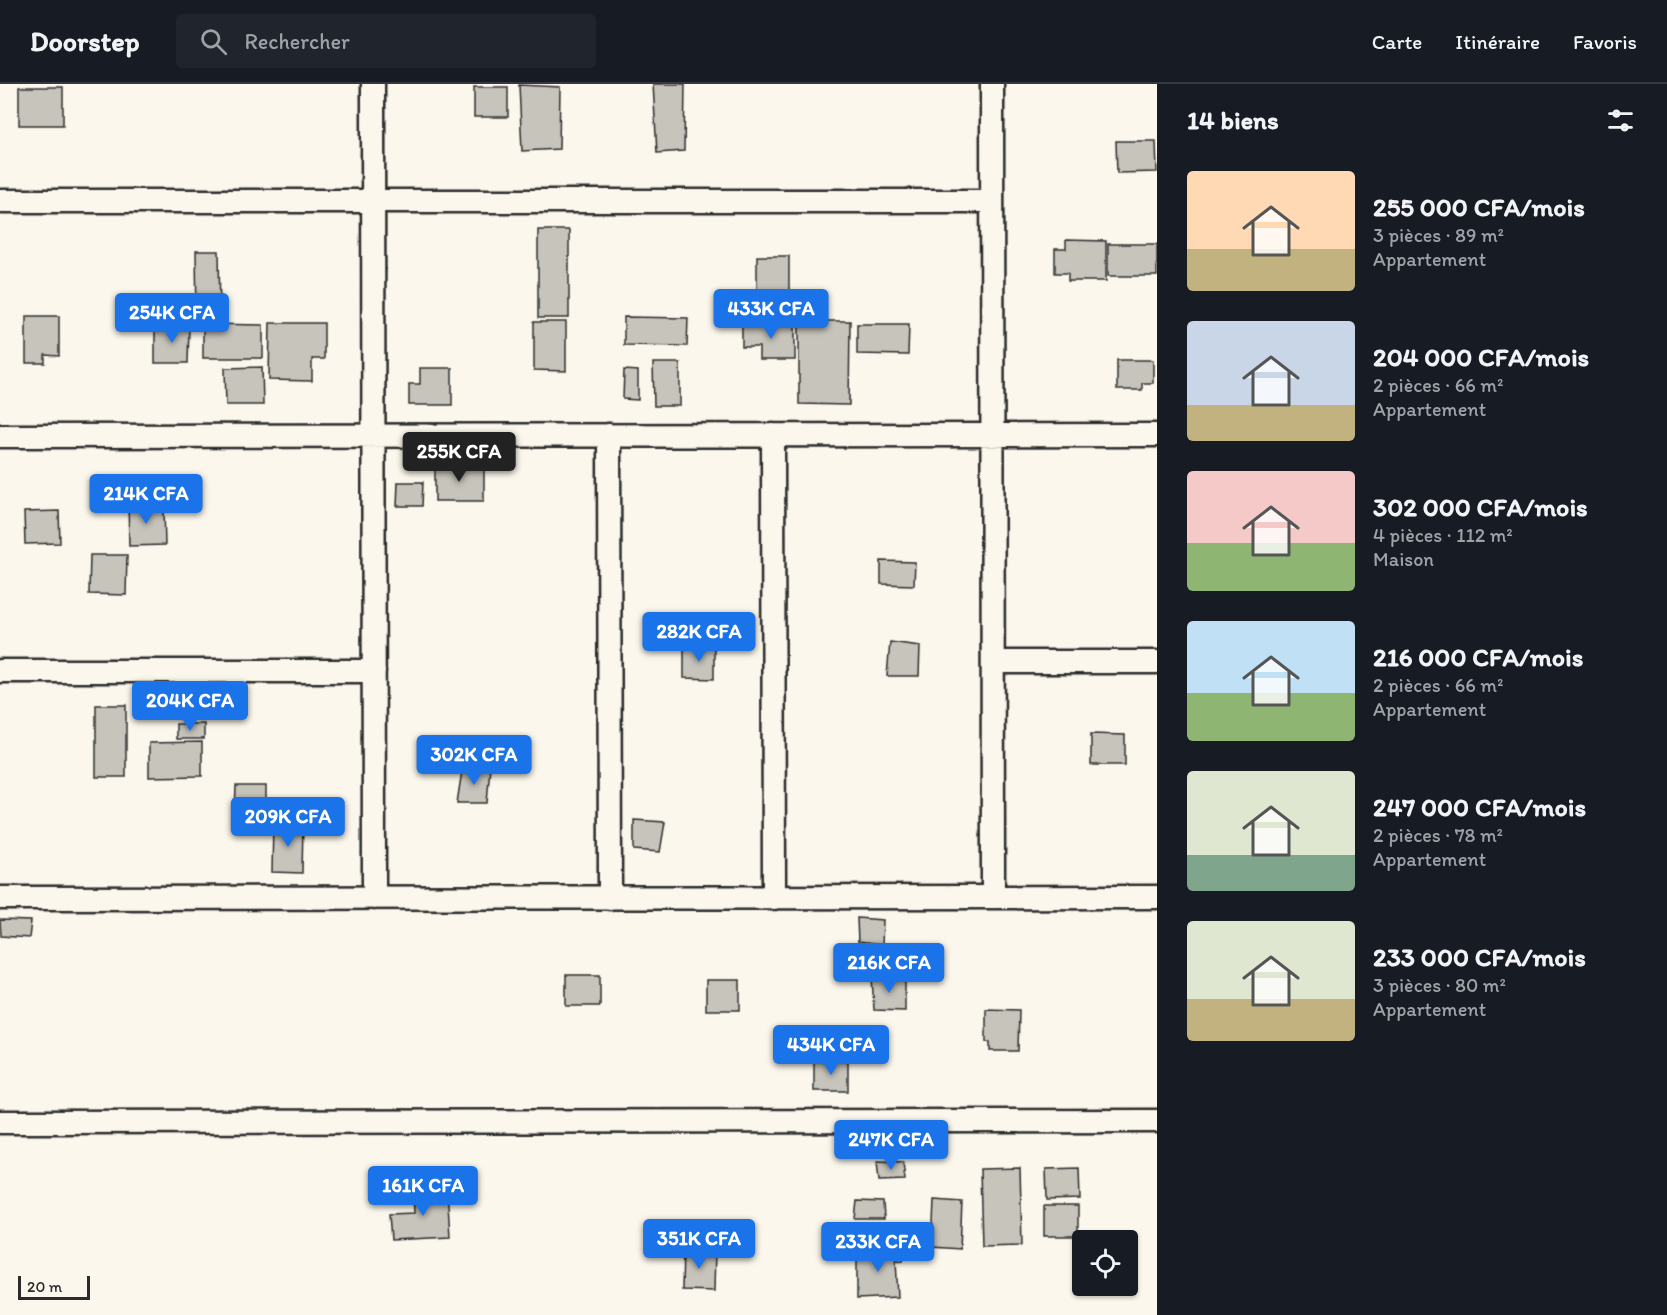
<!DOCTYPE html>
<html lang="fr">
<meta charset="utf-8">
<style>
:root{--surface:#171b24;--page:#20242c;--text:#f1f3f6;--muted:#9ea1a6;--line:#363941;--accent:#1a73e8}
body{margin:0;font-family:Itim,sans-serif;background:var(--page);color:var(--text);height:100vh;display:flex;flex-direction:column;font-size:22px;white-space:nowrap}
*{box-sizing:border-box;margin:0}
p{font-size:20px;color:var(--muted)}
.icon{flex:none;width:33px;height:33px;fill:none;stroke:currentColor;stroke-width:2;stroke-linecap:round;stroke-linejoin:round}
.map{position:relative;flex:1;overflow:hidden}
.panel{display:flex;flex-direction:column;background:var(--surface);width:510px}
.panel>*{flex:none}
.tools{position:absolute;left:1072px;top:1146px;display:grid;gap:12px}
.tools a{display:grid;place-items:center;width:66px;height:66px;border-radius:6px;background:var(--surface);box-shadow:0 2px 4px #0004;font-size:30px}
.scale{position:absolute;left:18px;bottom:15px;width:72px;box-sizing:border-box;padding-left:6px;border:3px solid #2b2b2b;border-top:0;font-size:16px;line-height:21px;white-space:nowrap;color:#2b2b2b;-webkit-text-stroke:4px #fbf7ec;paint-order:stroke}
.price{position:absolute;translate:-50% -51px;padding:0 14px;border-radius:6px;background:var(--accent);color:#fff;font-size:20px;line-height:39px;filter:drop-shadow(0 2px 3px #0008)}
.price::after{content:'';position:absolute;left:50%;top:36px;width:18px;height:14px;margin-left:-9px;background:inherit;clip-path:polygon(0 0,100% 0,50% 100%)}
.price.on{background:#222;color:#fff}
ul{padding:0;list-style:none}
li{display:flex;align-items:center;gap:18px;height:150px;padding:0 30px}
li span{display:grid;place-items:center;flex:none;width:168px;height:120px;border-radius:6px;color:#555}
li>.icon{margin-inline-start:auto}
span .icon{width:72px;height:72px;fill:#fffc;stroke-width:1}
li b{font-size:26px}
h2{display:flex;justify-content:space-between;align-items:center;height:72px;padding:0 30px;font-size:26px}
header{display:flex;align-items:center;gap:36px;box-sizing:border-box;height:84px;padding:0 30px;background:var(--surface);border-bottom:2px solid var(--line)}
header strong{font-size:28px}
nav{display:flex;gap:33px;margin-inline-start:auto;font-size:21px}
.search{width:420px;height:54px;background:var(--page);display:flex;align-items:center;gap:15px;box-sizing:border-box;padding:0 21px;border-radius:6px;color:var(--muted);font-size:22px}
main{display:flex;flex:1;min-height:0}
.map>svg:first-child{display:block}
.building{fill:#c7c4bc;stroke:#2b2b2b;stroke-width:1.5}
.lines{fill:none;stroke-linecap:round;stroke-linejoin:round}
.street-casing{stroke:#2b2b2b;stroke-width:27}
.street{stroke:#fbf7ec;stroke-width:22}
</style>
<header>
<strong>Doorstep</strong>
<div class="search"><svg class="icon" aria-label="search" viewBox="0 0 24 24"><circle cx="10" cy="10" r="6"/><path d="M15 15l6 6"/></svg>Rechercher</div>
<nav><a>Carte</a><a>Itinéraire</a><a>Favoris</a></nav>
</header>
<main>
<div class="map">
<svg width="1157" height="1231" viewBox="0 0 1157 1231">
<rect width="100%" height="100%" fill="#fbf7ec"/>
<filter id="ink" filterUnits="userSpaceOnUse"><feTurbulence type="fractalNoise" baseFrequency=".0167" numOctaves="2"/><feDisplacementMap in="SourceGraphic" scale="12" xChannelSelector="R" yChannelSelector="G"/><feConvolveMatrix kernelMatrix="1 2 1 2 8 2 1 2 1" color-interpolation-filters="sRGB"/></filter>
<g filter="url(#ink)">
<!-- building -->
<path class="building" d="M653 0H685L684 67 657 69Z
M519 1 560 3 559 65 522 67Z
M19 3H63V41H19Z
M474 3H508V33H474Z
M1116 57H1156L1157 88 1117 89Z
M538 146H569V234H538Z
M1066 156 1106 157V197H1068V189H1055V165H1066Z
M1108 160H1157V192H1108Z
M196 167H219L220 232 197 233Z
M757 172H789V229H757Z
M26 232H59V272L45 271V279H26Z
M624 233 688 234 687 262 624 261Z
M799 237H850L849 321 799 320Z
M534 238H566V287L534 286Z
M270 239H324V275H312V297L269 296Z
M742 239H795V276H759V263H742Z
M203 240 263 241V274H203Z
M857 240H909L908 271 857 270Z
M155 242H189L188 279H155Z
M1117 276H1153V299H1142V306H1117Z
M653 279H680V322H654Z
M262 283 263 321H226L225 284Z
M420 284H452V321H409V300H420Z
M624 286 638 287V316L623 315Z
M435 380 484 381V417H435Z
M398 398H423L422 422H397Z
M150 417V426L164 425 165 461 129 462 128 418Z
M59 427 60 459 25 460 24 428Z
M90 471H127L126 511 89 510Z
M881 477 915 478 914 501 881 500Z
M890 558 920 562 919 592H887Z
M684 562 714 563V595L684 594Z
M193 603H207V629H193Z
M96 621H126V693H96Z
M176 640H204V655H176Z
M1091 650 1125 651V681H1091Z
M202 658V692L149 693V659Z
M490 682 487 719H457L462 687Z
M236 702H266V731H235Z
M634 736 665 738 660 768 634 766Z
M273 739 303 740 302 789 272 788Z
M857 834 883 836 882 861 858 858Z
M0 836 31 837 29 854 1 852Z
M566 891H600V922H566Z
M872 893 905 894V927L874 926Z
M706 896H740V926H706Z
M986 925 1019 926 1018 967H990V958H986Z
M814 977H848V1007H814Z
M877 1077 903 1078 905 1096 879 1097Z
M1020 1084 1022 1161 982 1162 980 1085Z
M1079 1084 1080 1115 1047 1116 1046 1085Z
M447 1104 450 1153 391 1156 389 1130 414 1129 413 1105Z
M934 1116 962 1118 960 1165 932 1163Z
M857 1117 883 1118 884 1135H855Z
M1044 1122H1078V1152H1044Z
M683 1165H715L714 1207 682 1206Z
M857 1165H904L903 1177 896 1176 898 1213 857 1215Z"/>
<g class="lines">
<!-- street casing -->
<g class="street-casing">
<path id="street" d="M373 0 374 814
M992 0 993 813
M0 117H992
M609 351 610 814
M773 351 774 814
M0 352 1157 351
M993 578H1157
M0 587H374
M0 814 1157 813
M0 1038 1157 1037"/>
</g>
<!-- street -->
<use href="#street" class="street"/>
</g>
</g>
</svg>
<div class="tools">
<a><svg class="icon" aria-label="locate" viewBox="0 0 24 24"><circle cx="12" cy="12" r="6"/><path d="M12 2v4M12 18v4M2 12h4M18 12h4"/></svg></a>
</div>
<div class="scale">20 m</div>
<b class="price" style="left:771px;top:256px">433K CFA</b>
<b class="price" style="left:172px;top:260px">254K CFA</b>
<b class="price on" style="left:459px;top:399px">255K CFA</b>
<b class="price" style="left:146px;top:441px">214K CFA</b>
<b class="price" style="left:699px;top:579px">282K CFA</b>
<b class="price" style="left:190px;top:648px">204K CFA</b>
<b class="price" style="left:474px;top:702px">302K CFA</b>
<b class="price" style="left:288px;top:764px">209K CFA</b>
<b class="price" style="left:889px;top:910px">216K CFA</b>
<b class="price" style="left:831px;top:992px">434K CFA</b>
<b class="price" style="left:891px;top:1087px">247K CFA</b>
<b class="price" style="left:423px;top:1133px">161K CFA</b>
<b class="price" style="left:699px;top:1186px">351K CFA</b>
<b class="price" style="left:878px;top:1189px">233K CFA</b>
</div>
<section class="panel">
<h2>14 biens<svg class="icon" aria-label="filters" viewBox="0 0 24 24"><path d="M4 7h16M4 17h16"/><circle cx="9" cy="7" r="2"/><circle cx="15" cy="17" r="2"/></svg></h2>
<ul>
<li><span style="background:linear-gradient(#ffd9b3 65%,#c2b280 0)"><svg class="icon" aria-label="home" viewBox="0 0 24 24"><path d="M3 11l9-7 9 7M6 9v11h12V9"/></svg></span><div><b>255 000 CFA/mois</b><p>3 pièces · 89 m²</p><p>Appartement</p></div></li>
<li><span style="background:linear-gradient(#c9d6e8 70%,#c2b280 0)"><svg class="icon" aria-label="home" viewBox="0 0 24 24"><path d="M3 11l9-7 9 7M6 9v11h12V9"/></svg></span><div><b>204 000 CFA/mois</b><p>2 pièces · 66 m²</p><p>Appartement</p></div></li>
<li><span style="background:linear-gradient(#f6c9c9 60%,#8fb573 0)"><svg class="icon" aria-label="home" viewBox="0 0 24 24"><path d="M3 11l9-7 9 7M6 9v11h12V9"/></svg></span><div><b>302 000 CFA/mois</b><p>4 pièces · 112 m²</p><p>Maison</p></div></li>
<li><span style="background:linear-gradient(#bfe0f5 60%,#8fb573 0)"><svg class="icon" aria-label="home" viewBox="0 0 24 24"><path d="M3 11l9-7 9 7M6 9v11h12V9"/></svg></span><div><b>216 000 CFA/mois</b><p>2 pièces · 66 m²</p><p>Appartement</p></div></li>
<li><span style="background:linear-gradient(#dfe7d0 70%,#7fa58c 0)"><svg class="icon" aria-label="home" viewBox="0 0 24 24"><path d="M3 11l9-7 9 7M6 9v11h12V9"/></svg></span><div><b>247 000 CFA/mois</b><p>2 pièces · 78 m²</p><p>Appartement</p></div></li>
<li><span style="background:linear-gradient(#dfe7d0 65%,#c2b280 0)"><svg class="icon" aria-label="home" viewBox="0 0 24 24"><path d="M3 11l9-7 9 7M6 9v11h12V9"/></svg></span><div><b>233 000 CFA/mois</b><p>3 pièces · 80 m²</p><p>Appartement</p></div></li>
</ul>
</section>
</main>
